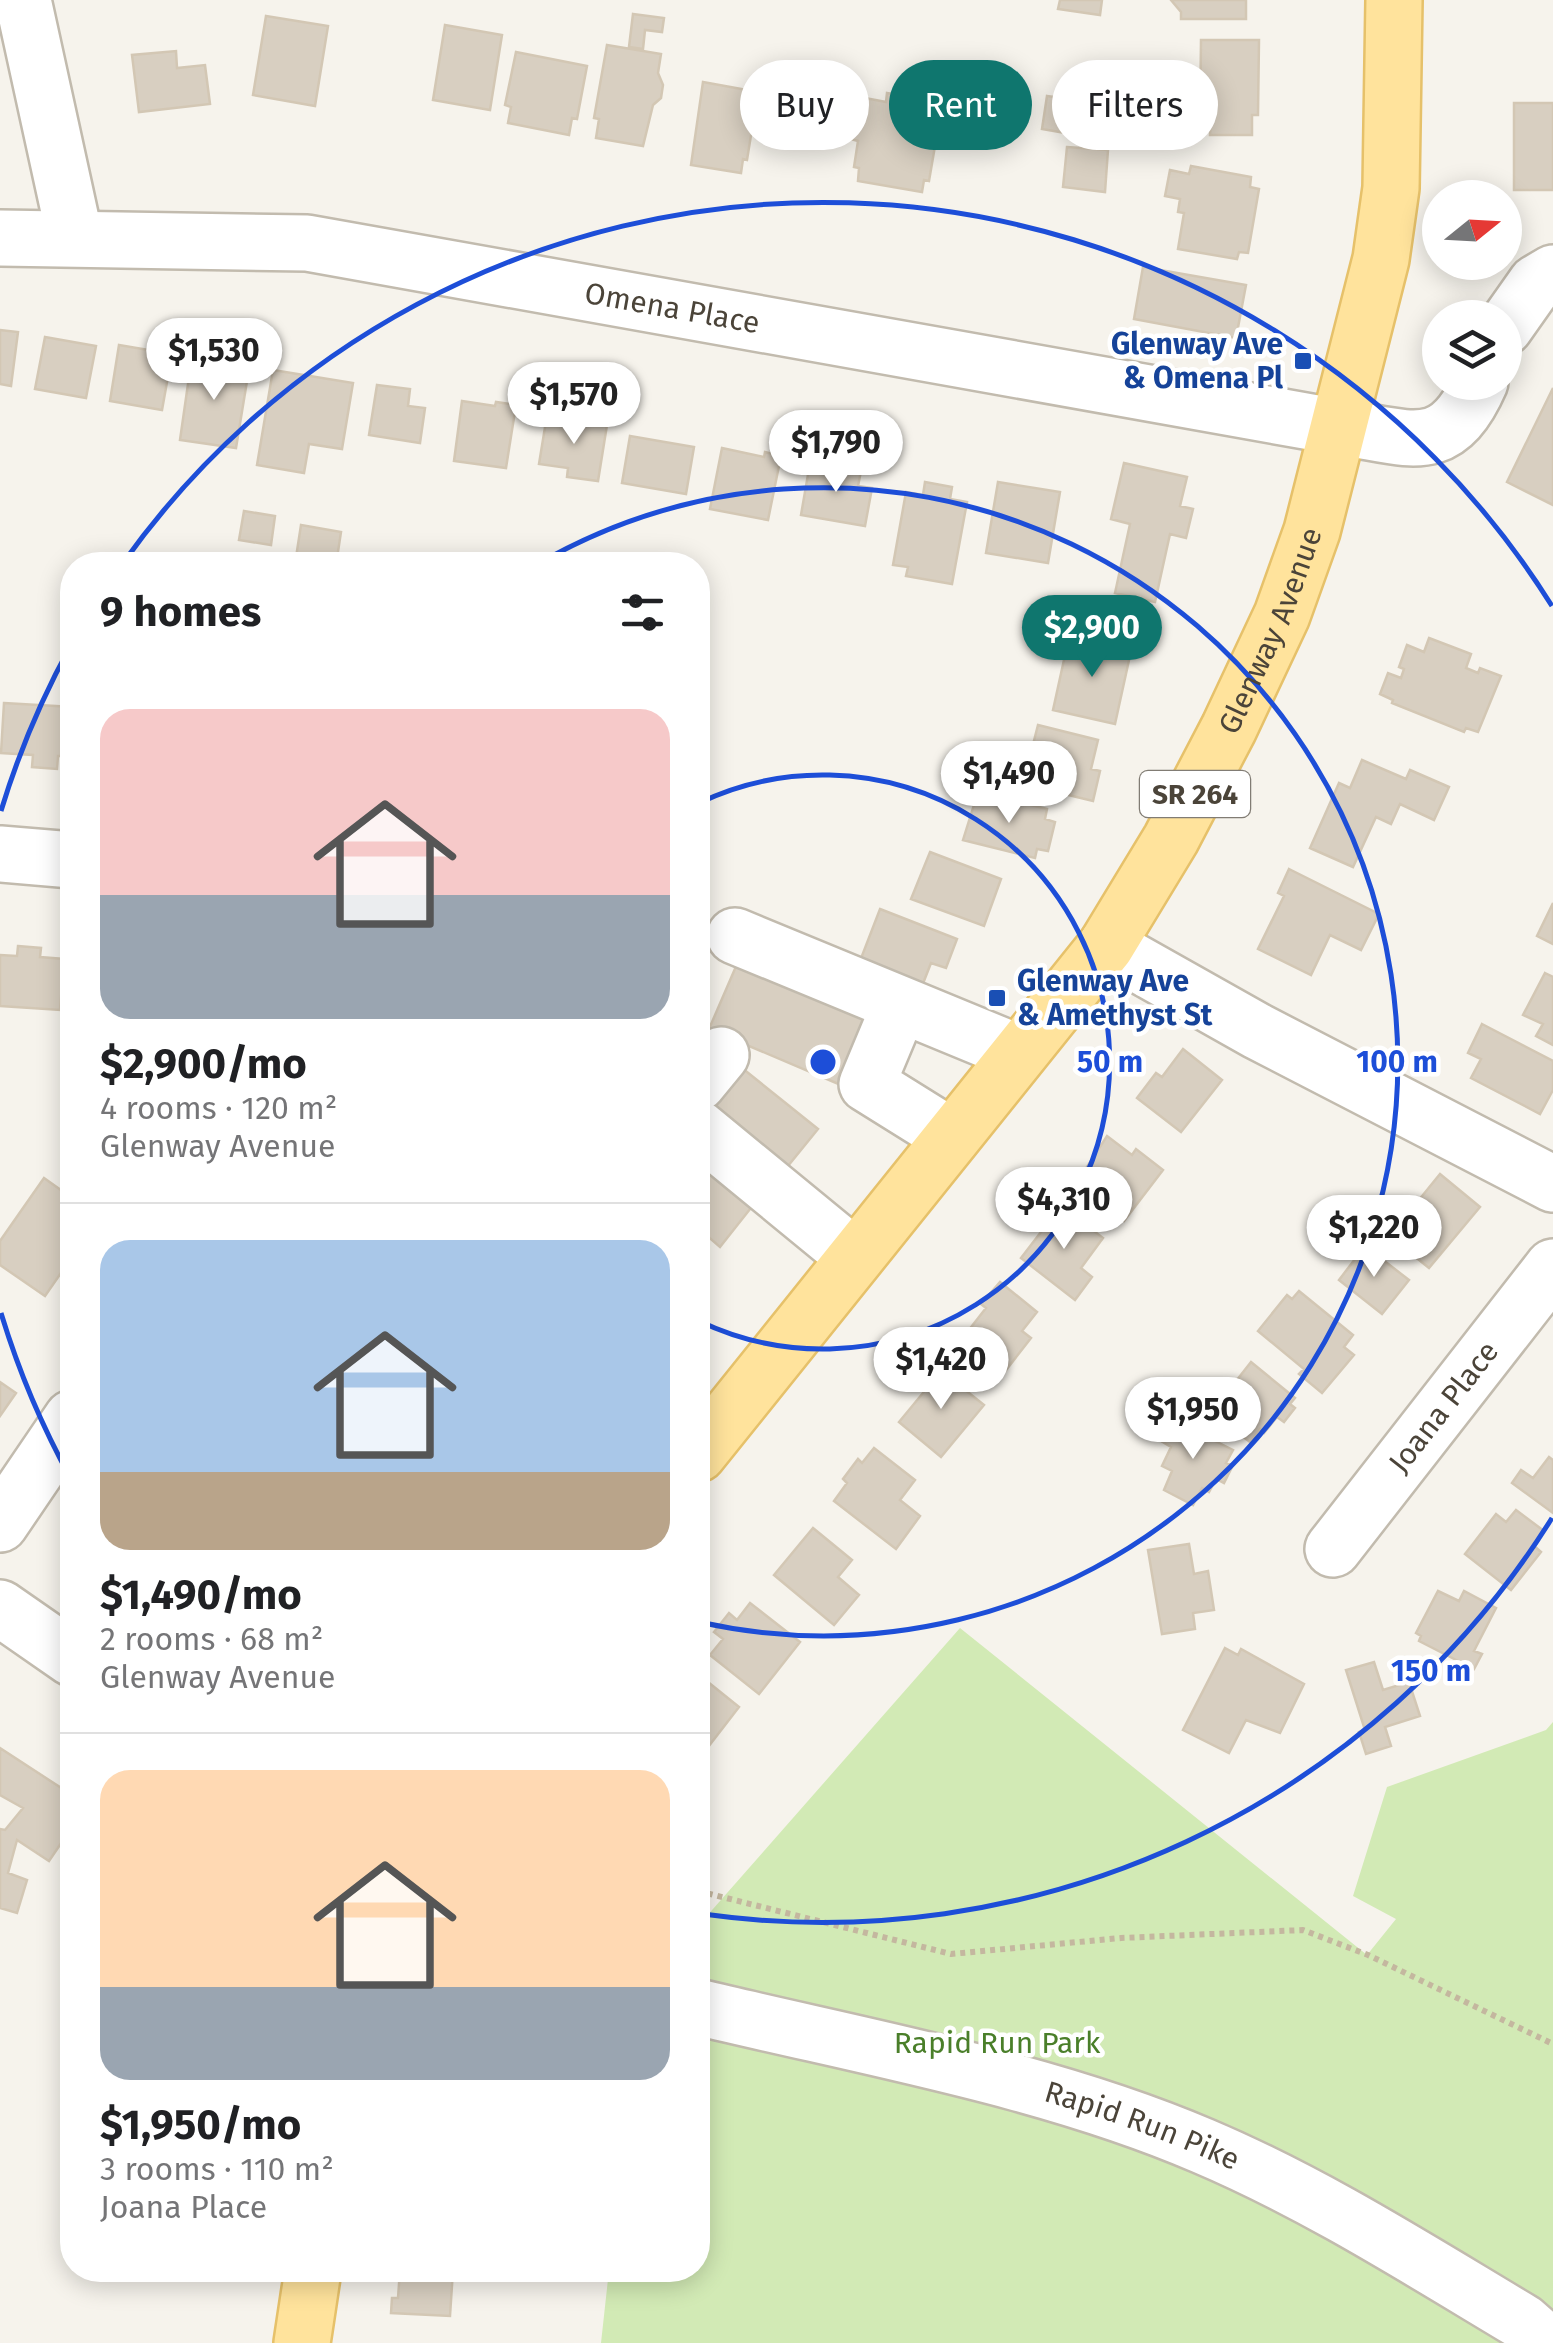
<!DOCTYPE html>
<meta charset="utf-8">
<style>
:root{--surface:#fff;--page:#f2f2f2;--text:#202124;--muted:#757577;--line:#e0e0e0;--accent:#0f766e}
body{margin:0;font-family:"Fira Sans",sans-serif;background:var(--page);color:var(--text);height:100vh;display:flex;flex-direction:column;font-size:38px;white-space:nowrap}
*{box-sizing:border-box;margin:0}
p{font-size:32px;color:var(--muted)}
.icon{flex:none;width:55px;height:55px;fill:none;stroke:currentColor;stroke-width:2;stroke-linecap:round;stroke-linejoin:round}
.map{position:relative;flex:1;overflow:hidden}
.side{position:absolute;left:60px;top:552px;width:650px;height:1730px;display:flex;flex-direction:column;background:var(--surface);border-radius:40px;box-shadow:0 5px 25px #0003}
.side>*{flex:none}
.top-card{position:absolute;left:740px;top:60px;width:662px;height:90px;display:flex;gap:20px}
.needle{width:65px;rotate:72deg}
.controls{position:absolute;left:1422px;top:180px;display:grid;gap:20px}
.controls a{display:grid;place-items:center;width:100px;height:100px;border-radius:50%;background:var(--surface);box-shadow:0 5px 25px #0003;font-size:50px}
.price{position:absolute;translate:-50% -85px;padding:0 22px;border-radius:35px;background:#fff;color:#222;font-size:32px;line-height:65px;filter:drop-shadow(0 2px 5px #0008)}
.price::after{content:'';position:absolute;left:50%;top:60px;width:30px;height:22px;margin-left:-15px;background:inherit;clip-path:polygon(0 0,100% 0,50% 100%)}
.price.active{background:var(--accent);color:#fff}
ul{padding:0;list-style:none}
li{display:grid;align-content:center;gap:20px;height:530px;padding:0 40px}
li+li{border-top:2px solid var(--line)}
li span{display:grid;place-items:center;height:310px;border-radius:30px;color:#555}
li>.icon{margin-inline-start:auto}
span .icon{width:180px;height:180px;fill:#fffc;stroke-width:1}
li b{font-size:42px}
h2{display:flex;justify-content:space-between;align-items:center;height:120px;padding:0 40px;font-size:42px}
.tag{padding:0 35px;border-radius:45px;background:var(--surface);box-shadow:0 5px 25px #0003;font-size:35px;line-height:90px}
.tag.active{background:var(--accent);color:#fff}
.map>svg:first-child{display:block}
.green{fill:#d2eab5}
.building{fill:#d8cfc1;stroke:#d3c7b4;stroke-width:2.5}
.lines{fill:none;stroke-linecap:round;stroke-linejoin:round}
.minor-casing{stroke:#c2bbae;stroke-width:60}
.major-casing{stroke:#e6c16a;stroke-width:60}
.path{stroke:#c4b79f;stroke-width:6;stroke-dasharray:5 5;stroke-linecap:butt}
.minor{stroke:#fff;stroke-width:55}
.major{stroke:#ffe39c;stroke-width:55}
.ring{fill:none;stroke:#1d4ed8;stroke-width:5}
.transit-dot{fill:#1a4fb4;stroke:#fff;stroke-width:4}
.labels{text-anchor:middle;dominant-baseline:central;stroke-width:9;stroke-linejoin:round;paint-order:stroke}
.shield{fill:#fff;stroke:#817c74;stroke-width:2.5}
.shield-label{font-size:28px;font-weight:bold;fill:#4b4439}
.street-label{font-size:30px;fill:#4b4439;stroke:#fff}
.transit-label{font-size:30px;font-weight:bold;fill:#164399;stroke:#fff;text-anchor:end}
.park-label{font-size:30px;fill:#4a7f2a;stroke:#fff}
.centre{fill:#1d4ed8;stroke:#fff;stroke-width:5}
.ring-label{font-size:30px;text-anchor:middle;font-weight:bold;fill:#1d4ed8;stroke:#fff;stroke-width:9;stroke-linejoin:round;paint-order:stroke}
</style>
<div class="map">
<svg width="1553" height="2343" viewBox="0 0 1553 2343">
<rect width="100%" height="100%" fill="#f6f3ec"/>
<!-- green -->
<path class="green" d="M960 1628 1367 1955 1396 1919 1353 1896 1387 1787 1546 1730 1553 1722V2343H601L609 2270H698V1926Z"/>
<!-- building -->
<path class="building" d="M1060 0H1102L1100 15 1058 9Z
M1171 0H1246V19H1181V12Z
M633 14 664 18 662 32 645 30 643 49 629 47Z
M266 16 328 26 315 106 253 95Z
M445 25 502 35 490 110 433 100Z
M1201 40H1259L1258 115H1252V135H1210L1211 117H1200Z
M607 45 661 54 658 73 663 85 661 98 653 105 643 146 596 138 599 119 594 118Z
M176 51 177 68 205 65 210 104 139 112 132 55Z
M516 52 587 66 577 119 572 118 569 135 508 123 511 107 505 105Z
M703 82 758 92 747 160 743 159 741 173 691 165Z
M887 93 921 99 920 107 941 111 929 181 924 180 922 192 858 181 859 168 854 167 858 141 851 139 856 113 863 114 865 98 886 102Z
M1047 96 1076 100 1071 134 1042 129Z
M1514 103H1553V190H1514Z
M1067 147 1108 150 1105 192 1063 187Z
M1191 166 1251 177 1250 187 1259 189 1248 253 1239 252 1237 259 1178 249 1184 213 1178 212 1180 199 1165 196 1170 170 1189 174Z
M1143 267 1246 285 1236 338 1134 319Z
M0 330 18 332 11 386 0 384Z
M45 337 96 346 86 398 35 389Z
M119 345 172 354 162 410 110 401Z
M192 356 235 362 233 372 248 375 236 448 180 440Z
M273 370 353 383 342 449 309 444 304 473 257 465Z
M377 385 410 389 408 406 425 408 420 443 369 435Z
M1553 388V505L1507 482Z
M462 401 495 406 496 402 516 405 506 468 454 461Z
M547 415 607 425 598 481 567 477 568 468 539 464Z
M630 436 694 447 686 494 622 483Z
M722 448 764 457 765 452 781 456 768 520 710 509Z
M810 463 861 471 858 486 872 488 865 526 801 515Z
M1124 463 1187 477 1180 506 1193 509 1186 538 1170 534 1155 602 1115 593 1130 524 1111 519Z
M925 482 952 487 950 499 967 502 952 584 906 576 908 567 893 565 906 492 923 495Z
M998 482 1060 492 1048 563 986 553Z
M244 511 275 516 271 545 239 540Z
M301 525 341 532 336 565 295 564Z
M1069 637 1131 651 1115 724 1053 710Z
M1429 638 1471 654 1466 668 1478 673 1480 668 1501 676 1478 732 1466 728 1464 732 1392 703 1393 700 1380 694 1388 673 1401 678 1404 669 1399 667 1407 645 1424 652Z
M4 703 72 707V756H58L57 769 32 767 33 755 1 753Z
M1038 725 1098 740 1091 769 1100 771 1093 801 1023 784Z
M1362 760 1406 779 1410 770 1449 787 1434 820 1400 804 1391 824 1376 817 1353 867 1310 848 1339 783 1350 788Z
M978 792 1047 809 1045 819 1055 822 1048 851 1037 849 1035 858 963 840Z
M930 852 1001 879 984 926 911 899Z
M1289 869 1379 914 1361 950 1330 935 1311 975 1258 949 1284 896 1278 893Z
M1553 903V944L1537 936Z
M880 909 957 939 946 968 931 963 922 986 860 961Z
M18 946 41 948 40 957 64 959 60 1010 0 1006V955L17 956Z
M744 948 890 1010 855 1091 709 1029Z
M1545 973 1553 977V1045L1536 1036 1543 1024 1523 1015Z
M1482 1024 1553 1061V1090L1540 1114 1471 1078 1481 1059 1468 1053Z
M1183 1049 1222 1080 1181 1132 1137 1098 1156 1073 1162 1077Z
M742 1068 818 1129 779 1177 703 1115Z
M1107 1136 1132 1155 1136 1149 1163 1170 1124 1221 1076 1184Z
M698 1149 758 1199 720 1247 698 1228Z
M1440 1174 1480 1207 1429 1268 1377 1226 1385 1216 1391 1220 1408 1200 1414 1206Z
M44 1178 72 1198V1257L45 1296 0 1265V1241Z
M1061 1206 1103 1238 1081 1268 1092 1277 1075 1300 1021 1258Z
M1365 1246 1409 1280 1382 1314 1339 1280Z
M1000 1282 1037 1312 1022 1331 1031 1338 996 1383 954 1349 986 1308 981 1304Z
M1299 1291 1353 1335 1344 1347 1354 1355 1322 1393 1299 1374 1304 1369 1258 1331 1287 1295 1292 1299Z
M1251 1362 1295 1398 1290 1404 1295 1408 1284 1422 1277 1417 1264 1433 1260 1429 1250 1442 1221 1420 1232 1407 1222 1399Z
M935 1366 984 1405 941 1457 899 1422 928 1387 922 1382Z
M0 1382 16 1393 0 1416Z
M1171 1419 1233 1450 1226 1463 1233 1465 1224 1483 1216 1479 1209 1492 1202 1488 1193 1505 1164 1490 1172 1471 1162 1466 1171 1447 1161 1441Z
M874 1448 915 1480 900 1500 920 1516 896 1549 834 1501 847 1483 843 1479 858 1459 862 1463Z
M1549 1457 1553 1460V1513L1512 1483 1521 1470 1533 1478Z
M1516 1510 1544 1531 1533 1545 1541 1552 1511 1590 1465 1554 1496 1514 1506 1522Z
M813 1528 852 1560 838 1577 859 1595 834 1625 774 1575Z
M1189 1544 1194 1574 1208 1571 1214 1610 1193 1613 1195 1629 1162 1634 1148 1550Z
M1438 1591 1459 1601 1464 1591 1496 1608 1476 1647 1474 1651 1482 1654 1474 1669 1419 1641 1421 1636 1416 1633Z
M750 1603 800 1642 759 1694 710 1655 723 1639 714 1632 729 1613 737 1620Z
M1225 1648 1238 1655 1241 1649 1304 1684 1280 1733 1246 1720 1229 1753 1183 1730Z
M1374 1662 1383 1690 1409 1682 1420 1716 1385 1727 1391 1746 1366 1754 1359 1732 1365 1730 1346 1670Z
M698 1674 739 1707 698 1760Z
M0 1748 72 1795V1827L49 1861 17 1840 8 1873 27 1880 17 1913 0 1908V1829L5 1830 23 1808 0 1795Z
M400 2270H453L450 2316 391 2313 392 2298H398Z"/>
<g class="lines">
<!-- minor casing -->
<g class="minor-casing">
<g id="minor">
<path d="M23 0 75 238"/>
<path id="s1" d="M0 238 307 243 1339 427C1409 437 1446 460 1480 382"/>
<path d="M1505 327 1536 283 1553 273"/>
<path d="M0 854 72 860"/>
<path d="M735 936 1019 1053"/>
<path d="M1106 946 1257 1031 1553 1184"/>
<path d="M900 1005 867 1084 952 1137"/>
<path d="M698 1083 721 1055"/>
<path d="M698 1128 855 1257"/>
<path d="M0 1524 72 1418"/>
<path id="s2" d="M1333 1549 1553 1267"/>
<path d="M0 1608 72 1658"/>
<path id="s3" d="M698 2007C863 2047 1047 2079 1203 2146 1316 2194 1419 2260 1523 2322L1547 2343"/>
</g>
</g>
<!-- major casing -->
<g class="major-casing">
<g id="major">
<path id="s4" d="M698 1454 1106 946 1171 839 1229 728 1282 615 1312 531 1381 259 1391 188 1394 0"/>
<path d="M302 2343 313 2270"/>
</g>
</g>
<!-- path -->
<path class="path" d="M698 1891 951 1954 1121 1938 1303 1930 1368 1955 1553 2044"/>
<!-- minor -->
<use href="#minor" class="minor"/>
<!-- major -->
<use href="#major" class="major"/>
</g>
<!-- distance rings -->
<g class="ring">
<path d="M699 803A287 287 0 1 1 699 1321"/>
<path d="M536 565A574 574 0 1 1 699 1622"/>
<path d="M1552 1518A860 860 0 0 1 703 1914M71 1479A860 860 0 0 1 1 1313M1 811A860 860 0 0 1 71 645M123 563A860 860 0 0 1 1552 606"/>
</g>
<!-- markers -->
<g class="transit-dot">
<rect x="1293" y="351" width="20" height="20" rx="5"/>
<rect x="987" y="988" width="20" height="20" rx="5"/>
</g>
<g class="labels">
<!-- shield labels -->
<rect class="shield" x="1140" y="771" width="110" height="46" rx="8"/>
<g class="shield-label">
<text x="1195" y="794">SR 264</text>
</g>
<!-- street labels -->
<g class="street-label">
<text stroke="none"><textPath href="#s1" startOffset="678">Omena Place</textPath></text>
<text stroke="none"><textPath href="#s4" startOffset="1008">Glenway Avenue</textPath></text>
<text stroke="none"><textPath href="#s2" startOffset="180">Joana Place</textPath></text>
<text stroke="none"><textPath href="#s3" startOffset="460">Rapid Run Pike</textPath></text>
</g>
<!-- transit labels -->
<g class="transit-label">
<text x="1283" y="344">Glenway Ave<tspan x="1283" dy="34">&amp; Omena Pl</tspan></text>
<text x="1017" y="981" text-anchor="start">Glenway Ave<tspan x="1017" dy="34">&amp; Amethyst St</tspan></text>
</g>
<!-- park labels -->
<g class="park-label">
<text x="997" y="2043">Rapid Run Park</text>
</g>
</g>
<circle cx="823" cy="1062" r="15" class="centre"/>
<g class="ring-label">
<text x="1110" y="1072">50 m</text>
<text x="1397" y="1072">100 m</text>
<text x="1431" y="1681">150 m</text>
</g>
</svg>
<div class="controls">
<a><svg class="needle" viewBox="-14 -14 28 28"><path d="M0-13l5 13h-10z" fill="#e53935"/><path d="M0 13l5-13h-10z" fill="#757577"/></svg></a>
<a><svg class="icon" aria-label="layers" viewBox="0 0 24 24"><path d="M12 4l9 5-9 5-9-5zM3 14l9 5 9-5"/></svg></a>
</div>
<b class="price" style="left:214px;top:403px">$1,530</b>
<b class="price" style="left:574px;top:447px">$1,570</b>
<b class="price" style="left:836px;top:495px">$1,790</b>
<b class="price active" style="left:1092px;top:680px">$2,900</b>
<b class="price" style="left:1009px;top:826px">$1,490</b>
<b class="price" style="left:1064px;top:1252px">$4,310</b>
<b class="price" style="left:1374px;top:1280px">$1,220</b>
<b class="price" style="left:941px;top:1412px">$1,420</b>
<b class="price" style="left:1193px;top:1462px">$1,950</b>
<div class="top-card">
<a class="tag">Buy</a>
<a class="tag active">Rent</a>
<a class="tag">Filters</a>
</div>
<section class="side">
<h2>9 homes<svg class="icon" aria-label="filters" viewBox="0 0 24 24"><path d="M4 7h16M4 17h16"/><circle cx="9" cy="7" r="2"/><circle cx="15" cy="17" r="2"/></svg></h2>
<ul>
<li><span style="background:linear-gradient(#f6c9c9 60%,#9aa5b1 0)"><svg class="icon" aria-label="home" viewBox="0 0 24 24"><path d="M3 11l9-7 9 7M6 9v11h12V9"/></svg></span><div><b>$2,900/mo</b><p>4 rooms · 120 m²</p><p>Glenway Avenue</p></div></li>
<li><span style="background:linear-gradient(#a9c7e8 75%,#b9a48a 0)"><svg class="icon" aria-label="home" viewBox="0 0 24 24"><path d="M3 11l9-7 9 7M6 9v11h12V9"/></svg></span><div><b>$1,490/mo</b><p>2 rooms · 68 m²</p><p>Glenway Avenue</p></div></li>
<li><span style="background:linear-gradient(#ffd9b3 70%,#9aa5b1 0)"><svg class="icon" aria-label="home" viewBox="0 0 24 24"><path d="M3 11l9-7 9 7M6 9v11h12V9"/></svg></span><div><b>$1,950/mo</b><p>3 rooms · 110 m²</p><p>Joana Place</p></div></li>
</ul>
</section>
</div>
